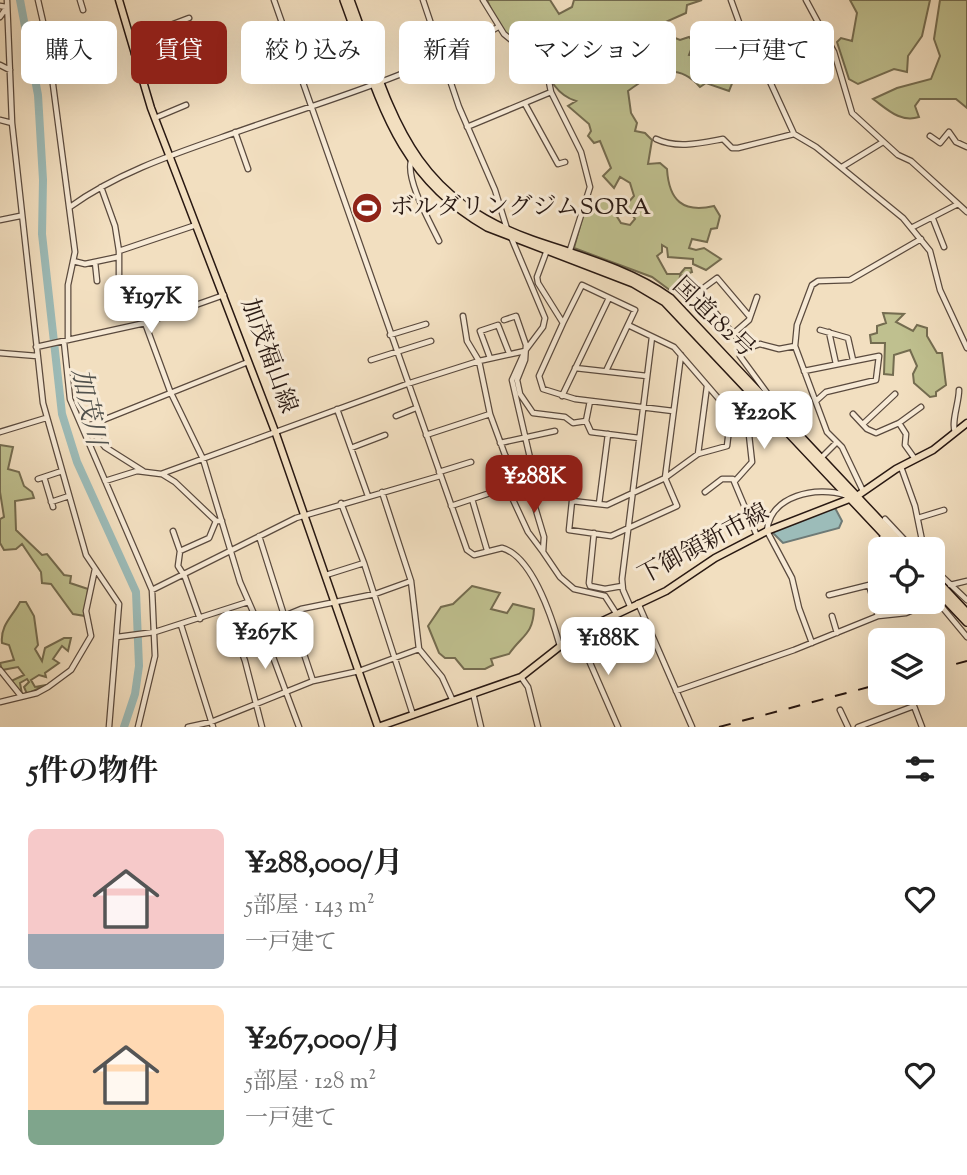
<!DOCTYPE html>
<html lang="ja">
<meta charset="utf-8">
<style>
:root{--surface:#fff;--page:#f2f2f2;--text:#222;--muted:#767676;--line:#e0e0e0;--accent:#8f2418}
body{margin:0;font-family:"Sorts Mill Goudy","Noto Serif JP",serif;background:var(--page);color:var(--text);height:100vh;display:flex;flex-direction:column;font-size:26px;white-space:nowrap}
*{box-sizing:border-box;margin:0}
p{font-size:23px;color:var(--muted)}
.icon{flex:none;width:38px;height:38px;fill:none;stroke:currentColor;stroke-width:2;stroke-linecap:round;stroke-linejoin:round}
.map{position:relative;height:727px;overflow:hidden}
.details{display:flex;flex-direction:column;background:var(--surface);flex:1}
.details>*{flex:none}
.guide{position:absolute;left:21px;top:21px;width:926px;height:63px;display:flex;gap:14px}
.controls{position:absolute;left:868px;top:537px;display:grid;gap:14px}
.controls a{display:grid;place-items:center;width:77px;height:77px;border-radius:10px;background:var(--surface);box-shadow:0 7px 28px #0002;font-size:35px}
.price{position:absolute;translate:-50% -60px;padding:0 16px;border-radius:14px;background:#fff;color:#222;font-size:23px;line-height:46px;filter:drop-shadow(0 2px 4px #0008)}
.price::after{content:'';position:absolute;left:50%;top:42px;width:21px;height:16px;margin-left:-10px;background:inherit;clip-path:polygon(0 0,100% 0,50% 100%)}
.price.current{background:var(--accent);color:#fff}
ul{padding:0;list-style:none}
li{display:flex;align-items:center;gap:21px;height:175px;padding:0 28px}
li+li{border-top:2px solid var(--line)}
li span{display:grid;place-items:center;flex:none;width:196px;height:140px;border-radius:10px;color:#555}
li>.icon{margin-inline-start:auto}
span .icon{width:84px;height:84px;fill:#fffc;stroke-width:1}
li b{font-size:30px}
h2{display:flex;justify-content:space-between;align-items:center;height:84px;padding:0 28px;font-size:30px}
.tag{padding:0 24px;border-radius:10px;background:var(--surface);box-shadow:0 7px 28px #0002;font-size:24px;line-height:63px}
.tag.current{background:var(--accent);color:#fff}
.map>svg:first-child{display:block}
.green{fill:#bfc08f;stroke:#746c50;stroke-width:2}
.water{fill:#9cbcb9;stroke:#6e7a76;stroke-width:2}
.lines{fill:none;stroke-linecap:round;stroke-linejoin:round}
.river{stroke:#9cbcb9;stroke-width:8}
.minor-casing{stroke:#5a4a3e;stroke-width:7}
.major-casing{stroke:#281812;stroke-width:9}
.highway-casing{stroke:#281812;stroke-width:10}
.minor{stroke:#f7ead6;stroke-width:4.5}
.major{stroke:#f2dfc0;stroke-width:6}
.highway{stroke:#f2dfc0;stroke-width:7}
.rail{stroke:#281812;stroke-width:2;stroke-dasharray:12 12;stroke-linecap:butt}
.labels{text-anchor:middle;dominant-baseline:central;stroke-width:6;stroke-linejoin:round;paint-order:stroke}
.poi-label{font-size:24px;fill:#281812;stroke:#f7ead6;text-anchor:start}
.street-label{font-size:24px;fill:#281812;stroke:#f7ead6}
.water-label{font-size:26px;font-style:italic;fill:#51514c;stroke:#f7ead6}
</style>
<div class="map">
<svg width="967" height="727" viewBox="0 0 967 727">
<rect width="100%" height="100%" fill="#f2dfc0"/>
<filter id="stains"><feTurbulence type="fractalNoise" baseFrequency=".00286" numOctaves="4"/><feColorMatrix values="0 0 0 0 .2 0 0 0 0 .09 0 0 0 0 .02 0 0 0 .5 -.17"/></filter>
<radialGradient id="worn" r=".72"><stop offset=".6" stop-color="#630" stop-opacity="0"/><stop offset="1" stop-color="#630" stop-opacity=".3"/></radialGradient>
<!-- green -->
<path class="green" d="M487 0H550L559 14 572 7 574 0H702L687 5 686 13 661 24 665 34 680 40 689 37 694 42 689 55 699 56 712 46 720 51 714 62 737 71 729 91 706 83 700 87C676 60 652 73 628 91L631 113 637 123 635 131 645 133 652 140 648 164 660 163 667 169C669 201 683 213 714 206L720 216 717 228 711 229 707 242 692 239 689 248 696 250 704 248 721 259 706 270 693 264V259L668 257 667 248 662 245V252L657 256 667 274H680L685 268H691L692 272 680 276 679 283 671 291 652 277 574 248 586 204 606 199 621 223 630 225 635 219 626 205 634 196 630 183 620 177 614 188 603 176 611 168 600 141 594 143 588 136 591 131 589 124 568 106 576 101C560 96 544 79 549 60L543 61 541 55 550 51 549 43 532 42 531 29 525 26 509 36 498 25Z
M850 0H930L922 36 908 56 907 72 894 69 858 84 849 79 837 42 841 38 852 41 857 13Z
M940 0H967V108L956 99H920L915 106 919 117C900 123 887 109 873 99L897 88 931 79 940 56 934 39Z
M883 313 904 314 896 322 913 331 917 325 927 328V336L937 353H942L946 385 936 392V396L930 397 914 383 913 374 917 366 910 350 894 355 893 375 884 374 885 343H871L870 335 877 333V326L886 323Z
M0 445 13 447 8 469 19 472 24 486 32 492 34 498 15 501 16 530 42 555 47 554 64 575 71 576 70 583 88 589 85 616 73 614 51 584 42 583 41 572 22 544 16 549 4 550 0 543V519L4 517 0 492Z
M472 586 500 593 491 609 507 613 513 604 534 609C533 635 522 635 509 654L491 659 493 665 485 669H464L455 658H445L439 653 428 626 441 607 453 604Z
M20 602H26L34 616 38 645 35 649 42 661 45 648 64 638H71L68 651 62 646 53 659 59 663 45 673 46 677 39 675 31 680 35 687 46 685 27 694 24 687 29 682 27 679 20 683 22 694 11 681 24 675 18 667 2 670 0 663 14 660 9 645 2 643C0 625 13 616 20 602Z"/>
<!-- water -->
<path class="water" d="M834 506 842 521 839 528 783 543 772 532Z"/>
<g class="lines">
<!-- river -->
<path class="river" d="M20 0 38 95 43 180 42 234 62 414 77 462 136 592 139 666 135 694 124 727"/>
<!-- minor casing -->
<g class="minor-casing">
<path id="minor" d="M7 0 12 123 43 403 86 555 119 604 109 727
M38 0 47 39 75 252 68 285V340
M80 0 83 10
M274 0 467 550 474 555 502 548C532 556 552 618 560 646
M423 0 459 107 495 190 507 229
M483 0 504 34 532 57 548 77 551 92 581 152 590 187 569 253
M731 0 740 25 755 49 794 134 816 147 903 218 930 251 940 290 967 348
M806 0 834 52 852 113 898 155 911 161 967 212
M0 6 7 7 0 17
M131 40 189 18
M134 54 181 34
M0 65 10 70
M525 104 558 164 565 162
M155 118 186 105
M0 120 12 123
M467 127 551 92
M235 132 248 169
M930 136 940 143 949 132 956 142 967 147
M656 139C677 149 701 143 723 139L732 148H738L794 134
M411 161C406 181 430 222 439 241
M842 167 883 142
M101 187 115 226 119 251V282
M70 207C114 175 168 156 220 138 313 104 413 78 498 27
M933 219 944 247
M0 220 20 216
M913 227 958 204
M511 237 545 318 543 327 525 351 512 380 537 488 535 507 544 537 543 552 560 577 574 589 605 596 616 613
M547 250 537 277 538 283 563 323 539 376 543 389 575 399 673 411
M119 251 196 225
M73 261 85 264 118 257
M95 262 97 281
M686 277 680 286 692 285 746 349 740 356 773 401 771 407
M698 292 717 278 750 317
M463 316 467 341 479 361 490 414 505 455 522 484
M504 320 516 316 526 345 525 360 517 380 520 394 533 413 565 417 573 423 586 421
M145 323 170 391 203 459 240 582 273 657 299 727
M563 323 582 285 635 310 606 371
M628 325 674 347 731 413 727 446 698 454 665 478 607 505 572 501 569 530 611 536 677 506 665 478 681 355
M820 330 848 338 853 360
M829 332 836 364
M733 334 749 320 757 297
M390 335 426 324
M64 342 70 399 152 590 155 656 138 727
M36 347 145 323 224 295
M746 349 760 344 779 349 795 346
M0 353 37 356
M490 358 480 331 498 325 509 353
M371 360 431 341
M575 368 647 376
M804 371 879 356 876 380 826 392 816 401
M562 396 609 298
M590 401 586 421 591 432 639 438
M337 409 368 496
M853 414 867 429 876 433 899 423 921 407
M396 416 416 408
M899 423 906 434 905 445 915 459
M863 424 895 394
M83 428 248 362
M84 428 91 430 105 447 143 471
M0 432 46 418
M955 432C951 422 959 403 959 390
M426 435 490 414
M500 443 555 431
M351 448 385 435
M698 454 707 386
M821 458 837 442
M901 467 915 506 924 550
M439 472 471 462
M162 474 175 482 216 521H222
M44 477 53 507
M38 479 62 471
M105 481 137 471 161 474 407 384 479 361 525 351
M735 481 752 462 747 417 756 397
M508 489 528 532 543 552
M863 491 842 447 827 432 795 346 797 325 812 285 818 281 850 280 921 239
M382 492 411 581 419 649 442 677 452 699
M705 492 722 479H733L757 536
M472 499 487 550
M51 502 69 496
M341 503 364 563 413 715
M599 504 608 434
M451 506 535 478
M918 518 944 510
M885 519 914 550
M173 531 180 551 178 566 185 577 200 619
M594 533 589 583 590 586 605 589 622 586
M259 536 289 631 299 639 313 681
M882 538 892 550
M180 551 209 538 216 521
M933 568 967 600
M326 575 364 563
M950 585 967 581
M152 590 296 518 440 476
M829 595 869 585 878 616
M933 596 967 637
M638 603 692 727
M630 606 623 590 622 579 652 337
M227 611 245 661 262 727
M832 616 837 633
M181 625 213 727
M577 633 618 727
M236 636 301 609 375 594 411 581
M117 637 155 632 248 602
M812 643 799 608 792 578 767 531C770 495 817 486 845 495
M0 670 21 696
M521 677 528 687 538 727
M676 691 794 650 878 616 906 613 932 602
M473 693 481 727
M909 693 922 727
M0 702 37 693 48 687 71 670 91 636 86 611 95 569
M840 710 848 727
M188 727 211 722 313 681 359 671 419 649
M858 727 914 706"/>
</g>
<!-- major casing -->
<g class="major-casing">
<path id="major" d="M119 0 151 108 276 434 378 727
M378 727 521 677 577 633 666 591 715 558 767 531 857 496 896 469 933 450 967 423"/>
</g>
<!-- highway casing -->
<g class="highway-casing">
<path id="highway" d="M344 0C379 94 394 174 487 227L633 283 665 302 899 550
M350 0C392 113 406 195 532 240 578 256 629 269 670 298L907 550
M933 577 967 613
M933 586 967 622"/>
</g>
<!-- minor -->
<use href="#minor" class="minor"/>
<!-- major -->
<use href="#major" class="major"/>
<!-- highway -->
<use href="#highway" class="highway"/>
<!-- rail -->
<path class="rail" d="M933 670 967 661
M719 727 880 684"/>
</g>
<!-- icons -->
<defs>
<g id="stadium-disc" transform="scale(1.575)"><circle r="9.5" fill="#8f2418" stroke="#f7ead6"/><path d="M0-5a6.5 5 0 1 0 0 10a6.5 5 0 1 0 0-10ZM-3.5-1.8h7v3.6h-7Z" fill="#fff"/></g>
</defs>
<g fill-rule="evenodd">
<use href="#stadium-disc" x="367" y="208"/>
</g>
<g class="labels">
<!-- poi labels -->
<g class="poi-label">
<text x="390" y="208">ボルダリングジムSORA</text>
</g>
<!-- street labels -->
<g class="street-label">
<text transform="translate(713 318) rotate(44)">国道182号</text>
<text transform="translate(268 356) rotate(70)">加茂福山線</text>
<text transform="translate(704 545) rotate(-28)">下御領新市線</text>
</g>
<!-- water labels -->
<g class="water-label">
<text transform="translate(87 407) rotate(78)">加茂川</text>
</g>
</g>
<rect width="100%" height="100%" filter="url(#stains)"/>
<rect width="100%" height="100%" fill="url(#worn)"/>
</svg>
<div class="controls">
<a><svg class="icon" aria-label="locate" viewBox="0 0 24 24"><circle cx="12" cy="12" r="6"/><path d="M12 2v4M12 18v4M2 12h4M18 12h4"/></svg></a>
<a><svg class="icon" aria-label="layers" viewBox="0 0 24 24"><path d="M12 4l9 5-9 5-9-5zM3 14l9 5 9-5"/></svg></a>
</div>
<b class="price" style="left:151px;top:335px">¥197K</b>
<b class="price" style="left:764px;top:451px">¥220K</b>
<b class="price current" style="left:534px;top:515px">¥288K</b>
<b class="price" style="left:265px;top:671px">¥267K</b>
<b class="price" style="left:608px;top:677px">¥188K</b>
<div class="guide">
<a class="tag">購入</a>
<a class="tag current">賃貸</a>
<a class="tag">絞り込み</a>
<a class="tag">新着</a>
<a class="tag">マンション</a>
<a class="tag">一戸建て</a>
</div>
</div>
<section class="details">
<h2>5件の物件<svg class="icon" aria-label="filters" viewBox="0 0 24 24"><path d="M4 7h16M4 17h16"/><circle cx="9" cy="7" r="2"/><circle cx="15" cy="17" r="2"/></svg></h2>
<ul>
<li><span style="background:linear-gradient(#f6c9c9 75%,#9aa5b1 0)"><svg class="icon" aria-label="home" viewBox="0 0 24 24"><path d="M3 11l9-7 9 7M6 9v11h12V9"/></svg></span><div><b>¥288,000/月</b><p>5部屋 · 143 m²</p><p>一戸建て</p></div><svg class="icon" aria-label="heart" viewBox="0 0 24 24"><path d="M12 20l-8-8c-3-5 5-10 8-4 3-6 11-1 8 4z"/></svg></li>
<li><span style="background:linear-gradient(#ffd9b3 75%,#7fa58c 0)"><svg class="icon" aria-label="home" viewBox="0 0 24 24"><path d="M3 11l9-7 9 7M6 9v11h12V9"/></svg></span><div><b>¥267,000/月</b><p>5部屋 · 128 m²</p><p>一戸建て</p></div><svg class="icon" aria-label="heart" viewBox="0 0 24 24"><path d="M12 20l-8-8c-3-5 5-10 8-4 3-6 11-1 8 4z"/></svg></li>
</ul>
</section>
